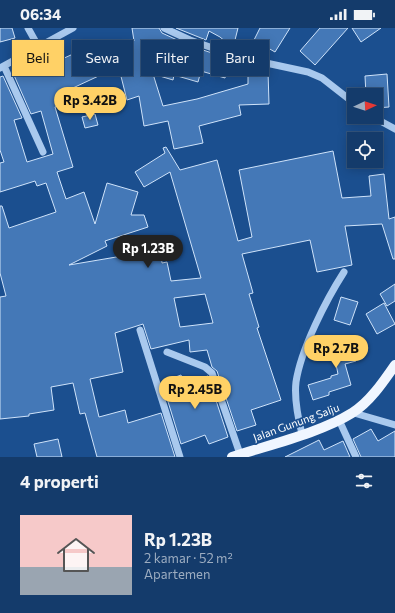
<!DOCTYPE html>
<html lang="id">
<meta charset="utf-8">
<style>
:root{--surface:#143b6b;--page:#214673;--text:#f1f3f6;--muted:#9dadc1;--line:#33557e;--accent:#ffd166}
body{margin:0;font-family:Commissioner,sans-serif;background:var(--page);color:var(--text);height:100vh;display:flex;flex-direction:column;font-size:15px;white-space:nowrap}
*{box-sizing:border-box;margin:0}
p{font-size:13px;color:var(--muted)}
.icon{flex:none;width:22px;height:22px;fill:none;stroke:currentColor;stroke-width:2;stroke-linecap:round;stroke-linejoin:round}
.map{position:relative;height:429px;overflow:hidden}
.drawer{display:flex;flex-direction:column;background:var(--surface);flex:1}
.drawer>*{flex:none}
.top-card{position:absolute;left:12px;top:12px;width:371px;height:36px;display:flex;gap:8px}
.needle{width:26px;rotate:86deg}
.fabs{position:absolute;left:347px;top:60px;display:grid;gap:8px}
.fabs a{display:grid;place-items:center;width:36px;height:36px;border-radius:0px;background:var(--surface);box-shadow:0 2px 10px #0003,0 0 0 1px var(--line);font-size:20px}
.price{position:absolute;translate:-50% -34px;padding:0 9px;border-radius:14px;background:var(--accent);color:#111;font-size:13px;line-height:26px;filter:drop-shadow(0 1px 2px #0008)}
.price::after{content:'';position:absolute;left:50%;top:24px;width:12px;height:9px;margin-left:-6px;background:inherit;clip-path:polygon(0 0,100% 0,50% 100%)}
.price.selected{background:#222;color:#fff}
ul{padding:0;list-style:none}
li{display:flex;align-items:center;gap:12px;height:100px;padding:0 20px}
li+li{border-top:1px solid var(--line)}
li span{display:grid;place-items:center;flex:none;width:112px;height:80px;border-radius:0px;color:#555}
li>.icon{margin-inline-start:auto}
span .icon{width:48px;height:48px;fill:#fffc;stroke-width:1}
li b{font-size:17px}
h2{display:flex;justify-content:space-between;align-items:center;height:48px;padding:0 20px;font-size:17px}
.chip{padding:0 14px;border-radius:0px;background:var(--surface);box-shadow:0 2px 10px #0003,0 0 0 1px var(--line);font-size:14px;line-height:36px}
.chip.selected{background:var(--accent);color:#111}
.status{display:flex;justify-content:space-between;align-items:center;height:28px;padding:0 20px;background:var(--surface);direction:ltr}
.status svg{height:11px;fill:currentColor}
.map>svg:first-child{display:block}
.building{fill:#4478b7;stroke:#cfe3fa;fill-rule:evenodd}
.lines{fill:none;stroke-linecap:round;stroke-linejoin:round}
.minor{stroke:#a9c9ee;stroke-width:7}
.major{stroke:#f0f6ff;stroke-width:10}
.labels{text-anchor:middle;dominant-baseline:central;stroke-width:3.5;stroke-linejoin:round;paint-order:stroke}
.street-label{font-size:11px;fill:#fff;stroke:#1b4f8f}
</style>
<div class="status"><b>06:34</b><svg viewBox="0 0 49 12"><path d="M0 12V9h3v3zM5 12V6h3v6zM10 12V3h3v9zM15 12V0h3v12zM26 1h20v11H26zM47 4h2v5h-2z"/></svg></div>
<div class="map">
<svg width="395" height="429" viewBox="0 0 395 429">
<rect width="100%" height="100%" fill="#1b4f8f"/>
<!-- building -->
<path class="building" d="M0 0H12L15 10 0 14Z
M132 0H159L162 5 188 17 230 31 225 50 201 43 198 54 174 47 173 52 153 46 163 78 197 71 248 56V43H268L269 76 239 77 241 87 199 98 203 115 174 121 168 93 144 98 139 68 127 72 113 17 134 13Z
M176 0H238L233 20 220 9 209 3 206 12Z
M260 0H290L275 24 254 12Z
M320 0H348L315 37 300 23Z
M352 0H381L361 14Z
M93 17 105 45 60 66 63 76 55 79 73 139 57 144 66 171 84 164 95 196 107 155 138 164 131 187H144L148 199 105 213 107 218 69 237 140 225V221L160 218 162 235 167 234 171 253 201 250 170 144 144 159 135 144 165 125 163 120 166 119 180 142 217 132 238 213 252 209 239 142 333 123 342 170 371 168 369 148 384 146 389 191 395 189V231H393L382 196 345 198 352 237 317 244 310 212 242 226 253 265 249 266 259 299 257 300 281 372 251 382 256 397 237 403 217 343 212 339 207 322 190 324 189 312 151 321 143 296 115 305 123 344 90 351 99 389 125 382 128 395 161 385 175 429H97L85 385 80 386 73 355 51 359 54 382 29 386V388L0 391V269L6 268 0 245V178H2L9 200 56 184 46 155 37 158 35 153 0 164V135L4 134 0 122V49L3 48 22 90 14 92 27 134 53 126 41 83 31 86 13 45 17 44 15 38 48 28 51 36ZM205 266 213 295 180 299 174 270Z
M387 46 389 79 376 80V67H366L365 48Z
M95 86 98 97 85 100 82 89Z
M395 256V273L387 278 380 266Z
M341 269 358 274 350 297 334 292Z
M384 275 395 296 377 306 366 286Z
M351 308 356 333 345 336 351 357 329 364V367L313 372 308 357 331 350V348L338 346 331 312Z
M181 347 184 355 208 348 228 409 209 416 205 407 181 416 162 354Z
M371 401 378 413 395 403V429H361L353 411Z
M58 411 62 429H37L34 416Z
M319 412 324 422 343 413 350 429H285Z"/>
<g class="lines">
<!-- minor -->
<path class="minor" d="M28 0 38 18
M164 0 190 12 238 29 308 44 322 50 354 75
M4 38 43 124
M0 40 73 0
M373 89 395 101
M140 302 180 429
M167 324 205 339 212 345 240 426
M354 385 395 397
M339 392 356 429
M302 406C298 390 294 371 296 354 301 321 326 272 344 244"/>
<!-- major -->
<path class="major" d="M232 429C268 417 320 405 352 385 369 375 384 353 395 337"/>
</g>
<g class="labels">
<!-- street labels -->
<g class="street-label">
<text transform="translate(296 394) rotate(-20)">Jalan Gunung Salju</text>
</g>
</g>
</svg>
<div class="fabs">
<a><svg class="needle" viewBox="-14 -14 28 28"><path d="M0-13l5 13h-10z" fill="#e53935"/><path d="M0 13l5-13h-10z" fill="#9dadc1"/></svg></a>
<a><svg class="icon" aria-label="locate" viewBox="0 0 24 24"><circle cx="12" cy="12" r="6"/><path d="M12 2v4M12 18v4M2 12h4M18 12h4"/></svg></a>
</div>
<b class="price" style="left:90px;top:93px">Rp 3.42B</b>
<b class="price selected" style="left:148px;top:241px">Rp 1.23B</b>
<b class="price" style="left:336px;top:341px">Rp 2.7B</b>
<b class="price" style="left:195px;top:382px">Rp 2.45B</b>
<div class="top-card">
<a class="chip selected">Beli</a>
<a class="chip">Sewa</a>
<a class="chip">Filter</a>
<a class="chip">Baru</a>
</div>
</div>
<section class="drawer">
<h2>4 properti<svg class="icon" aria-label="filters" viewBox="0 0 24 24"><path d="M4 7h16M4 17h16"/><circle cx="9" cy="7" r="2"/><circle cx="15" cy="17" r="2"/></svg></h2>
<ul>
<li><span style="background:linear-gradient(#f6c9c9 65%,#9aa5b1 0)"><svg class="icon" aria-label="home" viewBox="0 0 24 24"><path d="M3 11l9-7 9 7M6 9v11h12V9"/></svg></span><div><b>Rp 1.23B</b><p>2 kamar · 52 m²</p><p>Apartemen</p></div></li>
</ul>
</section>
